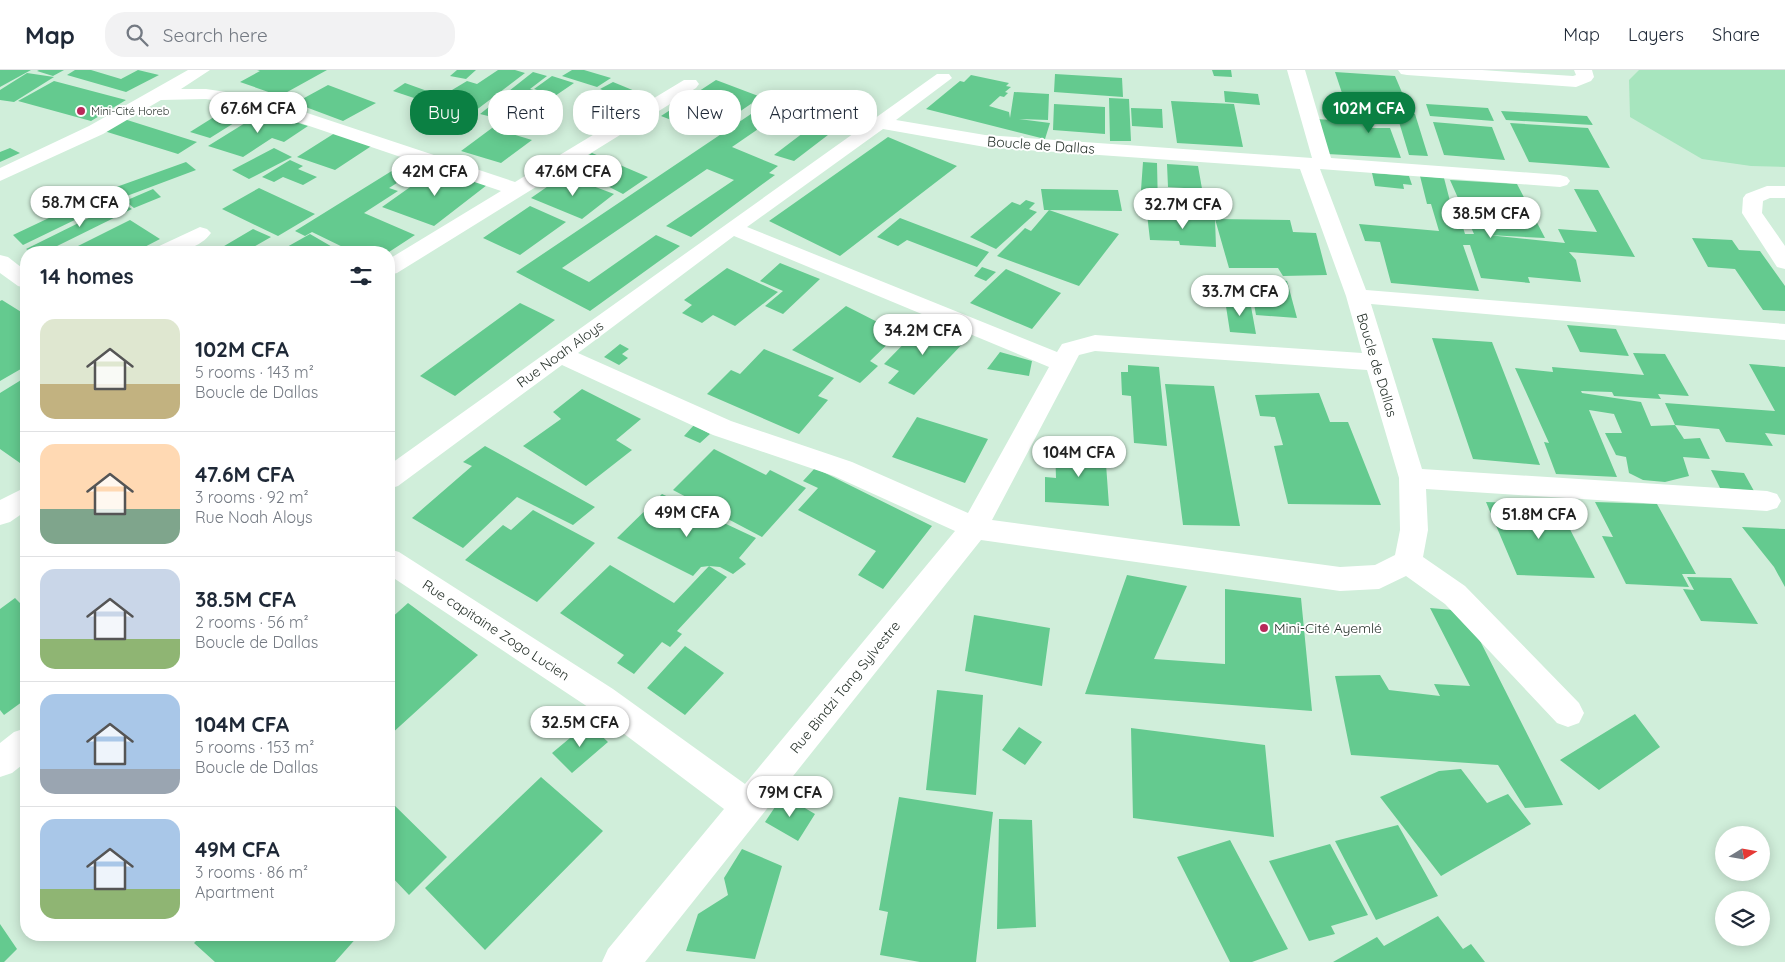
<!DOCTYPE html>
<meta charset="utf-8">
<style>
:root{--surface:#fff;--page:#f2f2f3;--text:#1f2937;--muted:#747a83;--line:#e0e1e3;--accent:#0b8043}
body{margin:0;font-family:Quicksand,sans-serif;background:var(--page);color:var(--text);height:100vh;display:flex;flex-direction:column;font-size:19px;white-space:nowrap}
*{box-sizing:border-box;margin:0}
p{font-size:16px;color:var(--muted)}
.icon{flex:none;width:28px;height:28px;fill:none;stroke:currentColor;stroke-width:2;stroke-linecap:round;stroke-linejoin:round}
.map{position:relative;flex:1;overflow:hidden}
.sheet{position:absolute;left:20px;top:176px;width:375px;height:695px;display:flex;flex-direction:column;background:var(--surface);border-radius:20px;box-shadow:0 2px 12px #0003}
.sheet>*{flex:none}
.hud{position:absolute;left:410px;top:20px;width:475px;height:45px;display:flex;gap:10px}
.needle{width:32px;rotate:79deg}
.controls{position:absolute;left:1715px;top:756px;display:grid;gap:10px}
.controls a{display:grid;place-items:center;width:55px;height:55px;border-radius:50%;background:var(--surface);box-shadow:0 2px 12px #0003;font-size:25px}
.price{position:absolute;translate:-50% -42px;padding:0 11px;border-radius:18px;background:#fff;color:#222;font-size:16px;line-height:32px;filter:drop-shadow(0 1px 2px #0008)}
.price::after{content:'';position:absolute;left:50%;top:30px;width:15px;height:11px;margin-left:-8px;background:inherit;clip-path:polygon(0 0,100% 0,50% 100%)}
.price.active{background:var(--accent);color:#fff}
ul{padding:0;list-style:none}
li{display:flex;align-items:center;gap:15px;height:125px;padding:0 20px}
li+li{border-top:1px solid var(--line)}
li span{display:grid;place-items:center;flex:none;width:140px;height:100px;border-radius:15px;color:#555}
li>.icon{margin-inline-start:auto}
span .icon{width:60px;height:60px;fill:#fffc;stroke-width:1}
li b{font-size:21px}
h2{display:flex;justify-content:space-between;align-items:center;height:60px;padding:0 20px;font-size:21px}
.pill{padding:0 18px;border-radius:20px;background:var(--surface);box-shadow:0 2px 12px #0003;font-size:18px;line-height:45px}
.pill.active{background:var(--accent);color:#fff}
header{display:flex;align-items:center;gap:30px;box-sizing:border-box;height:70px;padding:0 25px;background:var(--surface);border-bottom:1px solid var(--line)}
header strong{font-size:24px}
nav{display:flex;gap:28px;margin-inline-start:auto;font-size:18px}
.search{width:350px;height:45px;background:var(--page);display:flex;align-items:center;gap:12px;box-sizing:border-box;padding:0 18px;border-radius:20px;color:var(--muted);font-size:19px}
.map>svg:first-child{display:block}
.green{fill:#a7e5be}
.building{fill:#64ca8f}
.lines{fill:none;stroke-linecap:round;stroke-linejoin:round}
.minor{fill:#fff;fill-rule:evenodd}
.poi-dot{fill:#b82a5a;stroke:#fff;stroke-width:2}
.labels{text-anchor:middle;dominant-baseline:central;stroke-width:4;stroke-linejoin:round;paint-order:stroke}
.far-poi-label{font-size:11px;fill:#28332c;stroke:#fff;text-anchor:start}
.street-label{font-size:14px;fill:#28332c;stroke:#fff}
.poi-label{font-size:14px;fill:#28332c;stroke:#fff;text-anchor:start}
</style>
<header>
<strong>Map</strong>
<div class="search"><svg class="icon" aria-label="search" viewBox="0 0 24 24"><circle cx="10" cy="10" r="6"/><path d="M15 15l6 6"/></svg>Search here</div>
<nav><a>Map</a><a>Layers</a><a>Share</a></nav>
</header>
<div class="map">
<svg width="1785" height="892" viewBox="0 0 1785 892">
<rect width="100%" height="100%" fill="#d0eeda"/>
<!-- green -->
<path class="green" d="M1639 0H1785V97L1751 96 1702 89 1630 47 1629 10Z"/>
<!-- building -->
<path class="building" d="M0 0H31L0 17Z
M39 0H64L53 6 37 1Z
M75 0H91L121 9 138 0 159 5 126 22 67 5Z
M257 0H327L280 26 240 12 260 1Z
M457 0H476L466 9 450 6Z
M498 0H515L525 3 471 44 442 36 462 23 452 20 467 11 477 14Z
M572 0H584L611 8 597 17 562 6Z
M1212 0H1231L1232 7 1214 6Z
M533 2 547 6 530 19 544 23 508 51 480 44Z
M1335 2 1395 6 1409 39 1346 35Z
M27 3 54 7 14 32 0 30V20Z
M1055 4 1122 8 1123 27 1054 22Z
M971 5 1009 13 1006 16 1011 17 1005 22 1008 23 1004 27 1000 26 989 36 1009 42 1010 48 1014 22 1049 24 1048 50 1019 49 1050 53 1045 69 926 39 960 11 964 12Z
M552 6 574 13 555 26 534 19Z
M716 10 761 27 707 64 661 46Z
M54 11 126 30 91 51 18 31Z
M613 12 647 26 635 33 600 19Z
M405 13 441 26 429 33 393 21Z
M328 15 376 33 343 51 295 33Z
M1224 21 1258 24 1260 35 1225 32Z
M1109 28 1129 29 1131 71H1110Z
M241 30 261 36 210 68 190 62Z
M1171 31 1234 34 1243 77 1177 73Z
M769 32 787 39 732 77 778 96 769 103 775 105 691 167 666 156 734 110 707 99 562 198 589 212 656 165 680 176 590 241 516 202Z
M1054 34 1105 37V64L1053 60Z
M1426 34 1488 38 1494 51 1430 46Z
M1328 37 1415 44 1428 86 1409 85 1399 52 1351 48 1352 51 1368 52 1371 58H1390L1401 88 1327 84 1317 49 1331 50Z
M1131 38 1162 39 1163 58 1132 56Z
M1501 41 1587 46 1593 55 1506 50Z
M263 42 308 56 284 72 272 68 243 87 208 76Z
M824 47 837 49 841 55 794 91 774 85Z
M124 49 197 72 178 84 104 61Z
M1433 52 1492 57 1505 90 1444 85Z
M1510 53 1588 58 1610 98 1529 92Z
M492 58 532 70 501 93 461 81Z
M338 61 376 73 335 100 297 87Z
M888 67 957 96 840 186 769 151Z
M10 78 20 83 0 92V82Z
M274 78 292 87 249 109 232 100Z
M592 83 648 107 623 124 570 97Z
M411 89 421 93 417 95 422 97 389 118 398 121 364 143 415 165 389 182H353L312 162 305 166 295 161Z
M290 90 303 96 298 99 317 107 303 115 283 107 274 112 262 107Z
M186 92 196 100 116 130 23 175 13 165 108 120Z
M1143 92 1157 93 1158 138H1146L1145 134H1140Z
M1167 94 1198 96 1204 130H1187L1184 118 1168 117Z
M437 98 487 115 434 156 382 137Z
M1372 103 1409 106 1412 115 1403 114 1404 119 1375 116Z
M564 105 614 124 582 149 531 128Z
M1420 106 1444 108 1451 135H1456L1465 164H1474L1450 110 1517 114 1545 168 1488 165 1565 173 1558 159 1597 162 1574 119 1598 120 1635 187 1569 182 1576 190 1581 212 1528 207 1530 213 1481 208 1470 175H1463L1479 221 1391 213 1380 172 1365 171 1359 154 1439 161 1431 134H1427Z
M259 118 315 144 278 166 222 139Z
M153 119 161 127 134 138 125 131Z
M1041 119 1118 120 1122 141 1044 140Z
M1162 129 1211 132 1212 145 1161 142Z
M1026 130 1035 133 1029 139 1037 142 996 179 970 167 1012 132 1020 135Z
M121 132 132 139 45 182H31L26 179Z
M530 136 566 152 520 185 483 168Z
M1049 140 1119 164 1079 216 997 186 1025 158 1031 161Z
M1147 144 1215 149 1216 177 1180 175 1179 171 1150 170Z
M900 148 989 182 977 197 907 170 898 176 877 167Z
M1215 149 1290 150 1293 162 1316 163 1327 205 1283 206 1278 198H1229Z
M130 150 160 169 135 182H66Z
M253 159 271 167 245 182H214Z
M310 164 341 182H278Z
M1692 168 1732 170 1739 180 1760 181 1785 216V241L1763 240 1735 199 1708 197Z
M780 193 820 209 783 244 765 236 783 221 760 211Z
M982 197 996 202 986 211 974 206Z
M727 198 778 222 735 256 713 245 702 253 682 243 692 235 684 230Z
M1006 199 1061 223 1032 259 970 233Z
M1249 206 1287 211 1297 248 1256 245Z
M2 230 26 245V296L0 311V231Z
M1225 230 1250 231 1256 264 1230 262Z
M520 233 555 250 455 326 420 306Z
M846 236 899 263 870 291 878 296 860 313 792 280Z
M927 250 968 268 914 325 888 313 899 301 884 294Z
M1567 255 1616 259 1629 286 1580 282Z
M1432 268 1492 272 1540 395 1473 389Z
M620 274 629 279 622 284 628 288 619 295 604 287Z
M764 279 834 308 818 326 828 330 799 364 707 324 731 300 740 304Z
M1000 282 1032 291 1029 306 987 299Z
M1633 283 1665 284 1689 326 1658 324 1661 329 1614 326 1612 322 1581 321 1582 323 1641 332 1651 356 1675 355 1665 333 1775 341 1749 294 1785 297V365L1765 363 1773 376 1726 372 1719 359 1675 355 1684 369 1700 368 1710 389 1683 387 1689 406 1665 412 1643 410 1629 403 1626 387 1616 385 1605 363H1622L1614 344 1589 340 1617 407 1556 404 1544 372 1549 373 1515 298 1553 302 1552 297 1644 305Z
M1128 295 1159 297 1167 376 1134 373 1131 326 1122 325 1121 302H1128Z
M26 307V389L20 393 0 379V323Z
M1165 314 1214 316 1240 456 1183 455Z
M582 319 641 349 616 370 632 380 586 416 523 376 561 349 553 342Z
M1319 323 1330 352H1348L1381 435 1288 434 1274 376 1283 375 1275 347 1260 346 1255 325Z
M917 347 988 369 965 413 892 387Z
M694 355 710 364 700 373 684 366Z
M485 376 595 437 573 455 517 427 463 478 412 448 472 396 463 392Z
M1055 377 1105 380 1109 436 1045 432V407L1056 408Z
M714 379 766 405 770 400 806 418 762 467 673 420Z
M815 398 932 456 883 519 858 505 876 481 798 440 818 418 803 411Z
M1711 400 1744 403 1754 421 1720 418Z
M662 424 756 468 739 488 746 494 733 504 720 497 709 496 701 497 693 506 617 468Z
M1486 432 1557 434 1595 508 1517 505Z
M1595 432 1657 434 1696 504H1682L1689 517 1626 514 1602 466 1613 467Z
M533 440 595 473 537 532 465 490 503 455 511 460Z
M1742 457 1785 459V517L1774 497Z
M610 495 674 533 709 496 727 507 677 561 682 564 670 577 662 572 634 604 617 593 624 585 560 543Z
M1127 505 1187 516 1154 589 1225 594V519L1301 528 1312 641 1085 624Z
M1687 507 1731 508 1758 554 1701 551 1683 519 1694 520Z
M15 528 21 534 26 530V629L4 645 0 640V539Z
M408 533 478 585 389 666V550Z
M1430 538 1465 541 1563 735 1525 738 1498 695 1351 685 1335 606 1380 605 1389 620 1440 626 1434 614 1470 616Z
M974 545 1050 558 1042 616 965 601Z
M685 576 724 603 685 645 647 618Z
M937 620 983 625 976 725 926 720Z
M1635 644 1660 677 1599 720 1560 690Z
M588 653 608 672 572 703 552 683Z
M1019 657 1042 672 1025 695 1002 680Z
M1131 658 1265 675 1274 767 1133 748Z
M1461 699 1487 733 1508 724 1531 754 1441 806 1380 727 1439 701Z
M541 707 603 761 485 880 425 818Z
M783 725 815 744 798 771 765 752Z
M899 727 993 742 976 892H920L880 885 888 842 879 840Z
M389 730 447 787 409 825 389 804Z
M999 749 1032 750 1036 857 997 859Z
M1398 755 1438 826 1376 850 1335 771Z
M1230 770 1288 879 1252 892H1230L1177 787Z
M1330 774 1368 845 1331 856 1335 864 1309 871 1269 791Z
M742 779 782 796 755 889 686 881 698 844 728 825 724 808Z
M1438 846 1463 879 1471 874 1485 892H1333L1377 867 1384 876Z
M0 854 17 879 4 892H0Z
M202 865H359L335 892H215L194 873Z"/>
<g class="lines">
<!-- minor -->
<path class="minor" d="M188 0H210L181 19H206L259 27 515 112 684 10H696L699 14 696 18 397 203 389 205V189L501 121 250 36 206 29 161 30 103 64 0 111V98L89 56Z
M1287 0H1305L1331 88 1560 105 1567 107 1570 111 1567 115 1560 117 1320 99 1366 220 1785 254V270L1371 234 1422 399 1767 421 1777 424 1781 431 1777 438 1767 441 1426 419 1428 460 1423 487 1465 516 1579 633 1584 643 1579 653 1568 657 1557 653 1445 534 1406 506 1379 519 1340 521 981 470 645 892H602L608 879 724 739 591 639 389 505V479L399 482 613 619 745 714 955 461 834 406 713 365 562 295 398 416 389 419V395L937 4H949L952 8 896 50 985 65 1312 88ZM883 59 985 77 1300 99 1346 226 1362 283 1095 265 1062 274 1057 282 747 157ZM734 166 1049 297 968 443 852 392 731 351 578 283ZM1095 281 1367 300 1399 408 1400 460 1395 485 1375 495 1340 497 992 450 1079 285Z
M1398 0H1482L1573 6 1576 5 1574 0H1592L1594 7 1591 11 1576 17 1407 5 1401 4Z
M1767 116H1785V128H1770L1763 131 1762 143 1785 176V199L1777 197 1742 143 1743 128 1746 124Z
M200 157 207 159 211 163C199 180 173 184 154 182L157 177Z
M0 185 8 187 26 201V218L18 216 0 203Z
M26 417V441L10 452 0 455V430Z
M26 658V692L12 703 0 707V673L14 662Z"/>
</g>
<!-- markers -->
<g class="poi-dot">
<circle cx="81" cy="41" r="5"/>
<circle cx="1264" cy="558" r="5"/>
</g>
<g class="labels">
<!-- far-poi labels -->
<g class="far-poi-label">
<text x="91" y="41">Mini-Cité Horeb</text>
</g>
<!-- street labels -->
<g class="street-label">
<text transform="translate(1041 75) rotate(4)">Boucle de Dallas</text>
<text transform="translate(560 284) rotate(-36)">Rue Noah Aloys</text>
<text transform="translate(1377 295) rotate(73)">Boucle de Dallas</text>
<text transform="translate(496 560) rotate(33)">Rue capitaine Zogo Lucien</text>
<text transform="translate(845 617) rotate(-51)">Rue Bindzi Tang Sylvestre</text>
</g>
<!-- poi labels -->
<g class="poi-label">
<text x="1274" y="558">Mini-Cité Ayemlé</text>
</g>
</g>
</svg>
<div class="controls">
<a><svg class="needle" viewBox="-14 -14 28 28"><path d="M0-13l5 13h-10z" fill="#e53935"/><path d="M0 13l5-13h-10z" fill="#747a83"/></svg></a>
<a><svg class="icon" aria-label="layers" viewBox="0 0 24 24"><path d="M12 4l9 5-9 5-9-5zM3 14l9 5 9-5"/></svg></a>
</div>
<b class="price" style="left:258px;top:64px">67.6M CFA</b>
<b class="price active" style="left:1369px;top:64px">102M CFA</b>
<b class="price" style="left:435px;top:127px">42M CFA</b>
<b class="price" style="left:573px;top:127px">47.6M CFA</b>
<b class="price" style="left:80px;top:158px">58.7M CFA</b>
<b class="price" style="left:1183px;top:160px">32.7M CFA</b>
<b class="price" style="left:1491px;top:169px">38.5M CFA</b>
<b class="price" style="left:1240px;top:247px">33.7M CFA</b>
<b class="price" style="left:923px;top:286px">34.2M CFA</b>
<b class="price" style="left:1079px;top:408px">104M CFA</b>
<b class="price" style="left:687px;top:468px">49M CFA</b>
<b class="price" style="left:1539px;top:470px">51.8M CFA</b>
<b class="price" style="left:580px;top:678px">32.5M CFA</b>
<b class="price" style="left:790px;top:748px">79M CFA</b>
<div class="hud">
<a class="pill active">Buy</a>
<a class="pill">Rent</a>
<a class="pill">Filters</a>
<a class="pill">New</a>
<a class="pill">Apartment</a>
</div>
<section class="sheet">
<h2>14 homes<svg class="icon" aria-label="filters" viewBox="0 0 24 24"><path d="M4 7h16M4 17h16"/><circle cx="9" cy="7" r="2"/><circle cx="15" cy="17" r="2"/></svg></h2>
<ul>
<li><span style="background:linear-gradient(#dfe7d0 65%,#c2b280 0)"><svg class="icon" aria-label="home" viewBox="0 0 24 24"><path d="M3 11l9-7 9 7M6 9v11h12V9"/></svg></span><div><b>102M CFA</b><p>5 rooms · 143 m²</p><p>Boucle de Dallas</p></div></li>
<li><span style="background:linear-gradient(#ffd9b3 65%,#7fa58c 0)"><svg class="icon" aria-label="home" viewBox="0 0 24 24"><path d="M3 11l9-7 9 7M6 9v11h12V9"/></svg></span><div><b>47.6M CFA</b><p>3 rooms · 92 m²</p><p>Rue Noah Aloys</p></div></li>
<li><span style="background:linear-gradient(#c9d6e8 70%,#8fb573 0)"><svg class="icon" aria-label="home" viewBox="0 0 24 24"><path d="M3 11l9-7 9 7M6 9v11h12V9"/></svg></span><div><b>38.5M CFA</b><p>2 rooms · 56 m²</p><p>Boucle de Dallas</p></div></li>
<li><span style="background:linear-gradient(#a9c7e8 75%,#9aa5b1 0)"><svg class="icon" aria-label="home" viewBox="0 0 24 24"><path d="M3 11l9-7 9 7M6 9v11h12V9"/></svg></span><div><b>104M CFA</b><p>5 rooms · 153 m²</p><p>Boucle de Dallas</p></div></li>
<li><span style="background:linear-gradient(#a9c7e8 70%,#8fb573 0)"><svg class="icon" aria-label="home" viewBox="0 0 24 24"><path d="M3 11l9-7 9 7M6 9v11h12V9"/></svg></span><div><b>49M CFA</b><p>3 rooms · 86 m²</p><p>Apartment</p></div></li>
</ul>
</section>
</div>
